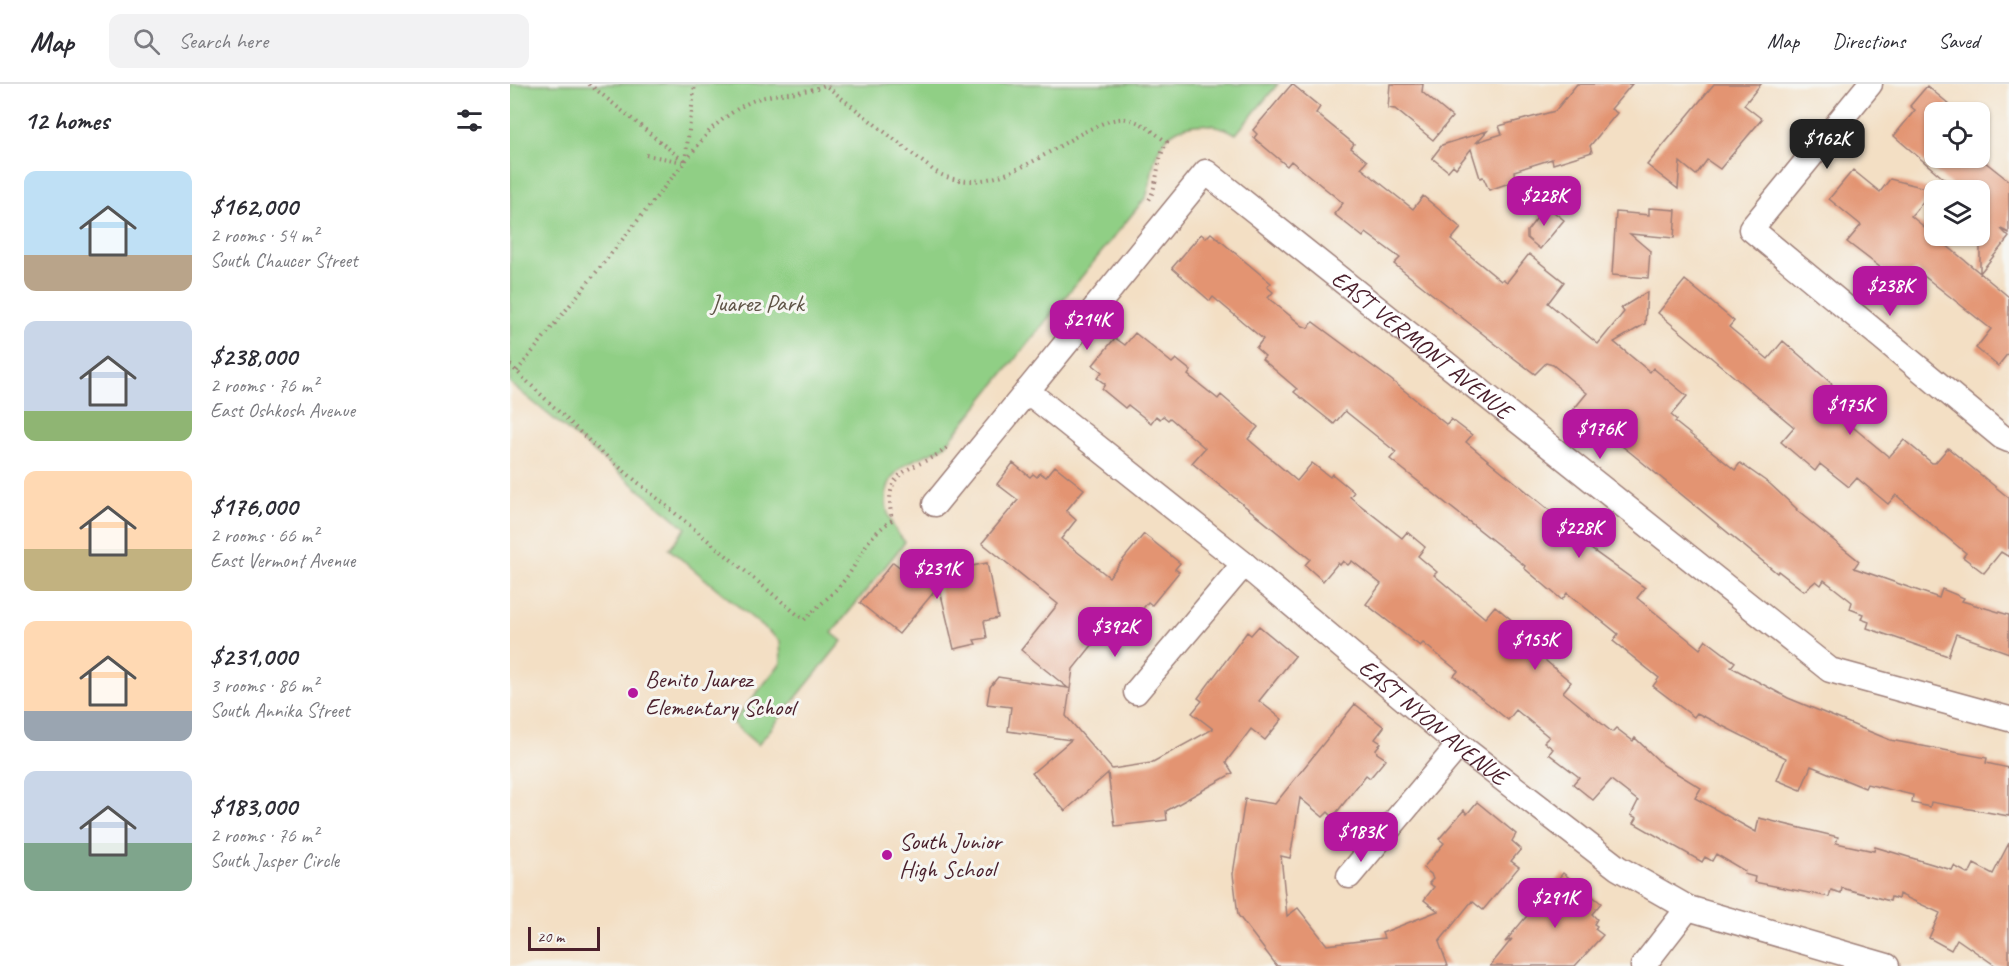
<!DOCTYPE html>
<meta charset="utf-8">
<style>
:root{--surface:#fff;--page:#f2f2f3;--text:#2b2b33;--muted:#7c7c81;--line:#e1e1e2;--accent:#b5179e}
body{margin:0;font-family:Caveat,sans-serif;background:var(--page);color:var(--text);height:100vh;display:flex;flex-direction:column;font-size:22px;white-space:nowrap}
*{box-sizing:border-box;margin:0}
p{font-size:20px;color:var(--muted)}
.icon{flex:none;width:33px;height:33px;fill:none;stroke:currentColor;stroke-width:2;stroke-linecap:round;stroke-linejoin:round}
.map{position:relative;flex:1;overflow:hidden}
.panel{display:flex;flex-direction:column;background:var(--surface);width:510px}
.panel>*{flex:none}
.tools{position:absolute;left:1414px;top:18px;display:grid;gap:12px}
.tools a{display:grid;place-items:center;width:66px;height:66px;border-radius:12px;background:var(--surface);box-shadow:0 2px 4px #0004;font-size:30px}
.scale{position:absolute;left:18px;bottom:15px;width:72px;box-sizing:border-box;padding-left:6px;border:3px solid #4a1f2b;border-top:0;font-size:16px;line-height:21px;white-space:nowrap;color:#4a1f2b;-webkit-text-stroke:4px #f6f6f2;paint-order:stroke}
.price{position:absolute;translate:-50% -51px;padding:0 14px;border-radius:12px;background:var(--accent);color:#fff;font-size:20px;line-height:39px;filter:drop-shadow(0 2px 3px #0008)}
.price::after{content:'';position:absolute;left:50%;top:36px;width:18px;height:14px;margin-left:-9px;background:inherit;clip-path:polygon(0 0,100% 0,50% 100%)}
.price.on{background:#222;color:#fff}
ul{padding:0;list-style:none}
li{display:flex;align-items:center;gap:18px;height:150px;padding:0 24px}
li span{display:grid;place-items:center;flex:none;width:168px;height:120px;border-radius:12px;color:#555}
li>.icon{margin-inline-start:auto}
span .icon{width:72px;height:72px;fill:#fffc;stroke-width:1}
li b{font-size:26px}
h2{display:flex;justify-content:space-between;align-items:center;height:72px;padding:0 24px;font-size:26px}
header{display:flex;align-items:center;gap:36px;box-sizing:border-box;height:84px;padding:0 30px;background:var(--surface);border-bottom:2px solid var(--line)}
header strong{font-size:28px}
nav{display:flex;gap:33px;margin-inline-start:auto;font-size:21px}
.search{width:420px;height:54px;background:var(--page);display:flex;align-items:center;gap:15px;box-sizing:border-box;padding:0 21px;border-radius:12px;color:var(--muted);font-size:22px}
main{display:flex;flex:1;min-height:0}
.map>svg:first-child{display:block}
.green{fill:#90cf85;stroke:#6d7758;stroke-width:1.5}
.building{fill:#e39472}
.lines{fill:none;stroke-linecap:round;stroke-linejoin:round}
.minor-casing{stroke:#9e7f78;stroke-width:27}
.path{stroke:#9e7f78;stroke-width:4;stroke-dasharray:1.5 4.5;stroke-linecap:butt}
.minor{stroke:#fff;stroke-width:24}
.poi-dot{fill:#b5179e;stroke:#f6f6f2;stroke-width:2}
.labels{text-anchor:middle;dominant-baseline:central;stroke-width:6;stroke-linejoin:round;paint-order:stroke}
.park-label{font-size:24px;fill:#5f5446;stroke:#f6f6f2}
.street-label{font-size:24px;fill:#4a1f2b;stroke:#f6f6f2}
.poi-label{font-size:24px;fill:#4a1f2b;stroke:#f6f6f2;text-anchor:start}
</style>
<header>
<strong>Map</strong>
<div class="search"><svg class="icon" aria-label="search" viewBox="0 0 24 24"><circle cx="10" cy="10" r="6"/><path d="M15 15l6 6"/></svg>Search here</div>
<nav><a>Map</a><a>Directions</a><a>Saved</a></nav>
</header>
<main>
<section class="panel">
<h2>12 homes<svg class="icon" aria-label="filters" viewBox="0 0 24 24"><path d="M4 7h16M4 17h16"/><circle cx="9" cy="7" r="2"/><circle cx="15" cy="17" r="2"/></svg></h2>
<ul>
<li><span style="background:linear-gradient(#bfe0f5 70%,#b9a48a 0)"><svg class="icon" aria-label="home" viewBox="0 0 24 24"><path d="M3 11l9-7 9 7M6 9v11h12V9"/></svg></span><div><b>$162,000</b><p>2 rooms · 54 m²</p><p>South Chaucer Street</p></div></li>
<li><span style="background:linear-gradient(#c9d6e8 75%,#8fb573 0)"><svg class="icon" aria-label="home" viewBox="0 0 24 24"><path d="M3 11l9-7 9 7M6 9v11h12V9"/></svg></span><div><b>$238,000</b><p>2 rooms · 76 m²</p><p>East Oshkosh Avenue</p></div></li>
<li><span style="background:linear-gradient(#ffd9b3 65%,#c2b280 0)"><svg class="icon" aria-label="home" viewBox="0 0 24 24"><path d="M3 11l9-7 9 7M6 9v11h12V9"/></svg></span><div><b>$176,000</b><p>2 rooms · 66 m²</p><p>East Vermont Avenue</p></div></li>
<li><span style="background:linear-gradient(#ffd9b3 75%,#9aa5b1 0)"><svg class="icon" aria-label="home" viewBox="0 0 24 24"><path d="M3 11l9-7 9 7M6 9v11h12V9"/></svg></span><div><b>$231,000</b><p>3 rooms · 86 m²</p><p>South Annika Street</p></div></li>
<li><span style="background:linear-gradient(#c9d6e8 60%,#7fa58c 0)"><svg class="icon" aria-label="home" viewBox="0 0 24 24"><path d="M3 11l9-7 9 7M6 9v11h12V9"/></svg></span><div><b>$183,000</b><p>2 rooms · 76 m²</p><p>South Jasper Circle</p></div></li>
</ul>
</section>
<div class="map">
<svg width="1499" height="882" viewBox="0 0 1499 882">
<rect width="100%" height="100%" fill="#f6f6f2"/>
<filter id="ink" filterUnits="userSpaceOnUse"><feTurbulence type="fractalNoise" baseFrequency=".0167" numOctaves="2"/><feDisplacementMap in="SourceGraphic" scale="12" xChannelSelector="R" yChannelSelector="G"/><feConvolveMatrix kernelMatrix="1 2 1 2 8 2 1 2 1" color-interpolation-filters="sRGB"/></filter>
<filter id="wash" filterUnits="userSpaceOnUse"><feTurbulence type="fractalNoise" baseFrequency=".008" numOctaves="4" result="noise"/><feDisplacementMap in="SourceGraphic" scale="24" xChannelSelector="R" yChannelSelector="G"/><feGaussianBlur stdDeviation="1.35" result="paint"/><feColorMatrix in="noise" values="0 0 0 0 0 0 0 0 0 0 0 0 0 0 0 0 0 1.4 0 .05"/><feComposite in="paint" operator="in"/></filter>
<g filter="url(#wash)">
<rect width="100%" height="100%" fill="#f3dfc4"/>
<!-- green -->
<path class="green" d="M0 0H768L726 50C701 35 662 36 648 67 641 82 642 98 636 113L435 362C421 370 404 374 392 383 366 405 375 437 395 458L322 549 332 557 248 661 222 639 271 579 270 557 159 465 176 444 0 299Z"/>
<g id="blocks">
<!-- building -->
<path class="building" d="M782 0 810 23 806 29 844 60 841 64 857 77 851 84 903 125 913 112 951 144 941 156 991 197 993 195 997 198 1019 170 1054 198 1038 219 1088 260 1114 228 1111 224 1137 208 1135 240 1104 258 1140 288 1143 284 1177 312 1161 331 1167 336 1165 338 1225 386 1230 379 1260 400 1287 425 1286 426 1349 477 1344 484 1429 514 1432 505 1454 514 1452 517 1499 531V569L1446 550 1438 572 1357 544 1359 538 1351 535 1353 530 1340 525 1342 518 1314 496 1311 501 1306 497 1294 507 1268 487 1267 489 1121 369 1064 325 1077 309 1043 281 1036 279 1025 290 997 269 884 180 890 174 856 149 853 153 824 130 833 119 781 77 777 82 744 54 747 50 743 46Z
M880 0H913L912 8 942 33 923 56 885 25 878 24Z
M1067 0H1122L1101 25 1107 29 1080 62 1082 68 1043 80 1042 75 1004 87 1005 97 979 106 973 93 970 94 961 65 946 84 943 81 938 87 922 74 932 61 977 47 967 58 992 50 989 42 1045 27Z
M1204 0H1251L1234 21 1252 35 1210 85 1197 76 1186 91 1170 78 1168 105 1137 81Z
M1417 2 1439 20 1432 28H1425V74H1470L1499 97V149L1491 145 1499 153 1470 189V106H1447L1384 52 1405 26 1400 22Z
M1343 86 1370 108 1380 95 1423 106 1401 132 1499 213V268L1488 282 1466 264 1481 245 1405 185 1392 200 1337 158 1351 141 1319 115Z
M1036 122 1054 136 1030 165 1017 154V147Z
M1139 124 1166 126 1164 154 1120 150 1140 167 1138 194 1102 191 1106 128 1139 131Z
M701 149 761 199 757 203 763 208 758 214 793 242 798 244 803 238 880 295 937 341 941 335 962 351 956 358 1055 439 1060 432 1078 447 1070 457 1135 504 1127 514 1190 565 1196 556 1225 578 1221 583 1278 614 1380 656 1477 674 1476 679 1499 684V732L1421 718 1420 723 1402 719 1403 711 1357 700 1355 704 1301 682 1291 706 1267 696 1276 674 1187 629 1184 633 1143 602 1149 594 1103 557 1108 550 1057 509 1052 516 1014 484 1015 482 880 375 886 368 835 327 824 340 784 308 787 305 752 275 755 272 746 264 753 255 703 213 700 217 662 184 691 150 696 154Z
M1175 196 1224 237 1219 243 1258 275 1273 257 1294 275 1322 300 1309 315 1379 373 1394 356 1422 379H1425L1438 364 1499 414V473L1491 468 1474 489 1453 473 1456 469 1386 411 1378 420 1347 394 1339 403 1310 380 1305 387 1271 358 1284 343 1148 229Z
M625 249 662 279 666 275 681 287 678 291 708 315 711 311 748 343 738 355 787 397 802 379 820 393 822 390 844 408 840 413 892 454 897 448 915 463 908 472 927 488 924 491 975 534 985 522 1023 554 1017 561 1061 598 1053 608 1102 648 1106 644 1123 657 1125 654 1153 681 1191 704 1185 714 1246 748 1249 734 1328 753 1326 759 1364 767 1365 763 1442 786 1444 782 1459 790 1464 780 1483 790 1499 759V882H1486L1447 855 1441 866 1419 854 1430 829 1389 810 1388 815 1381 813 1380 817 1332 804 1331 809 1321 806 1319 813 1244 798 1245 793 1234 790 1235 787 1206 770 1202 777 1195 773 1192 778 1124 739 1127 734 1121 731 1128 717 1101 696 1083 716 1063 700 1069 693 1039 670 1043 665 1034 658 1039 653 1006 626 998 636 944 592 948 587 913 559 910 562 856 520 871 500 842 477 838 481 833 477 830 481 828 479 813 497 795 481 800 475 682 379 695 364 660 334 658 336 653 332 650 335 646 332 641 339 618 321 615 324 592 305 595 300 587 294 592 288 583 281 605 254 615 261Z
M503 379 520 393 523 390 527 393 530 389 536 393 545 382 574 405 556 427 566 436 551 455 599 493 634 450 670 479 665 485 669 488 642 521 638 518 616 546 603 535 563 585 556 632 602 685 641 679 703 645 682 629 692 617 688 614 737 548 741 551 749 542 785 572 749 617 772 635 755 656 741 645 716 678 723 689 656 727 657 736 605 742 598 689 555 727 522 689 561 656 498 647 501 623 477 620 480 603 488 593 558 604 511 566 548 520 472 459 508 416 487 400Z
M383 478 404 494 477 479 488 534 474 537 477 554 464 556 466 560 444 565 429 502 389 550 350 519Z
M845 620 874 643 865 655 871 659 866 665 867 669 876 675 860 694 856 691 823 733 818 728 813 733 790 714 780 774 771 772 777 832 788 824 817 861 874 854 872 849 928 827 914 816 924 803 919 799 923 795 921 790 913 784 934 759 929 755 954 726 957 730 967 718 1006 750 1002 757 1011 765 1001 777 1009 783 973 826 962 817 929 858 938 882H767L728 831 723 790 735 715 765 720Z
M1053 789 1091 819 1082 830 1087 835 1084 840 1087 842 1085 845 1093 851 1065 882H980L1002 855 995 858Z"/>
</g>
</g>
<g filter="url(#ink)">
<use href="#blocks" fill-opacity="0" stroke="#9e7f78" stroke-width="1.5"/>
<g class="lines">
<!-- minor casing -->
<g class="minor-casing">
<g id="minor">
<path d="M1360 0 1241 145 1492 353 1499 356"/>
<path id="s1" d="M517 307 734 480 949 661 1108 784 1178 824 1377 882"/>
<path id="s2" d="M425 420 696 88 1320 586 1499 635"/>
<path d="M626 608 734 480"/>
<path d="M839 792 949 661"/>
<path d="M1133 882 1178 824"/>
</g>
</g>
<!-- path -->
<path class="path" d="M79 0 175 78
M136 71 174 78
M175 77 185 0
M0 281 90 367 294 536C306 524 321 512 332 499 354 473 349 459 382 436 371 378 408 389 439 362
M7 287 201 45C218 31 236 16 259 12 278 8 297 9 315 1L423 86C472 118 530 72 574 48 587 42 603 33 617 35 633 38 644 49 657 58 645 77 649 103 637 119"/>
<!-- minor -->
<use href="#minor" class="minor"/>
</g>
</g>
<!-- markers -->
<g class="poi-dot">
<circle cx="123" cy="609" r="6"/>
<circle cx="377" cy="771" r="6"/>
</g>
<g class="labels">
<!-- park labels -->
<g class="park-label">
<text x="247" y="219">Juarez Park</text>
</g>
<!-- street labels -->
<g class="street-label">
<text stroke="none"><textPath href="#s2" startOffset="705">EAST VERMONT AVENUE</textPath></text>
<text stroke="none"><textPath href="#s1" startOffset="524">EAST NYON AVENUE</textPath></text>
</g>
<!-- poi labels -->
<g class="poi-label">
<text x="135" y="595">Benito Juarez<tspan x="135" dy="28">Elementary School</tspan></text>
<text x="389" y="757">South Junior<tspan x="389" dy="28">High School</tspan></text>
</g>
</g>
</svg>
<div class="tools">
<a><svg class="icon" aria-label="locate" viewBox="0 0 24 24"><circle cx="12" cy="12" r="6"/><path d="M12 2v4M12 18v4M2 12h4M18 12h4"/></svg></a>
<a><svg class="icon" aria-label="layers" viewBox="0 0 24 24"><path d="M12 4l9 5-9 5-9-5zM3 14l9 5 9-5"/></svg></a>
</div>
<div class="scale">20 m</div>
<b class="price on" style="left:1317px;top:86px">$162K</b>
<b class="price" style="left:1034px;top:143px">$228K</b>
<b class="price" style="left:1380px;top:233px">$238K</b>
<b class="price" style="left:577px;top:267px">$214K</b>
<b class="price" style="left:1340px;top:352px">$175K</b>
<b class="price" style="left:1090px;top:376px">$176K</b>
<b class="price" style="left:1069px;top:475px">$228K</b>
<b class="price" style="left:427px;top:516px">$231K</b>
<b class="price" style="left:605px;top:574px">$392K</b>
<b class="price" style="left:1025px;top:587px">$155K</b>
<b class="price" style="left:851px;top:779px">$183K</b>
<b class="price" style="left:1045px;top:845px">$291K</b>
</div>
</main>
